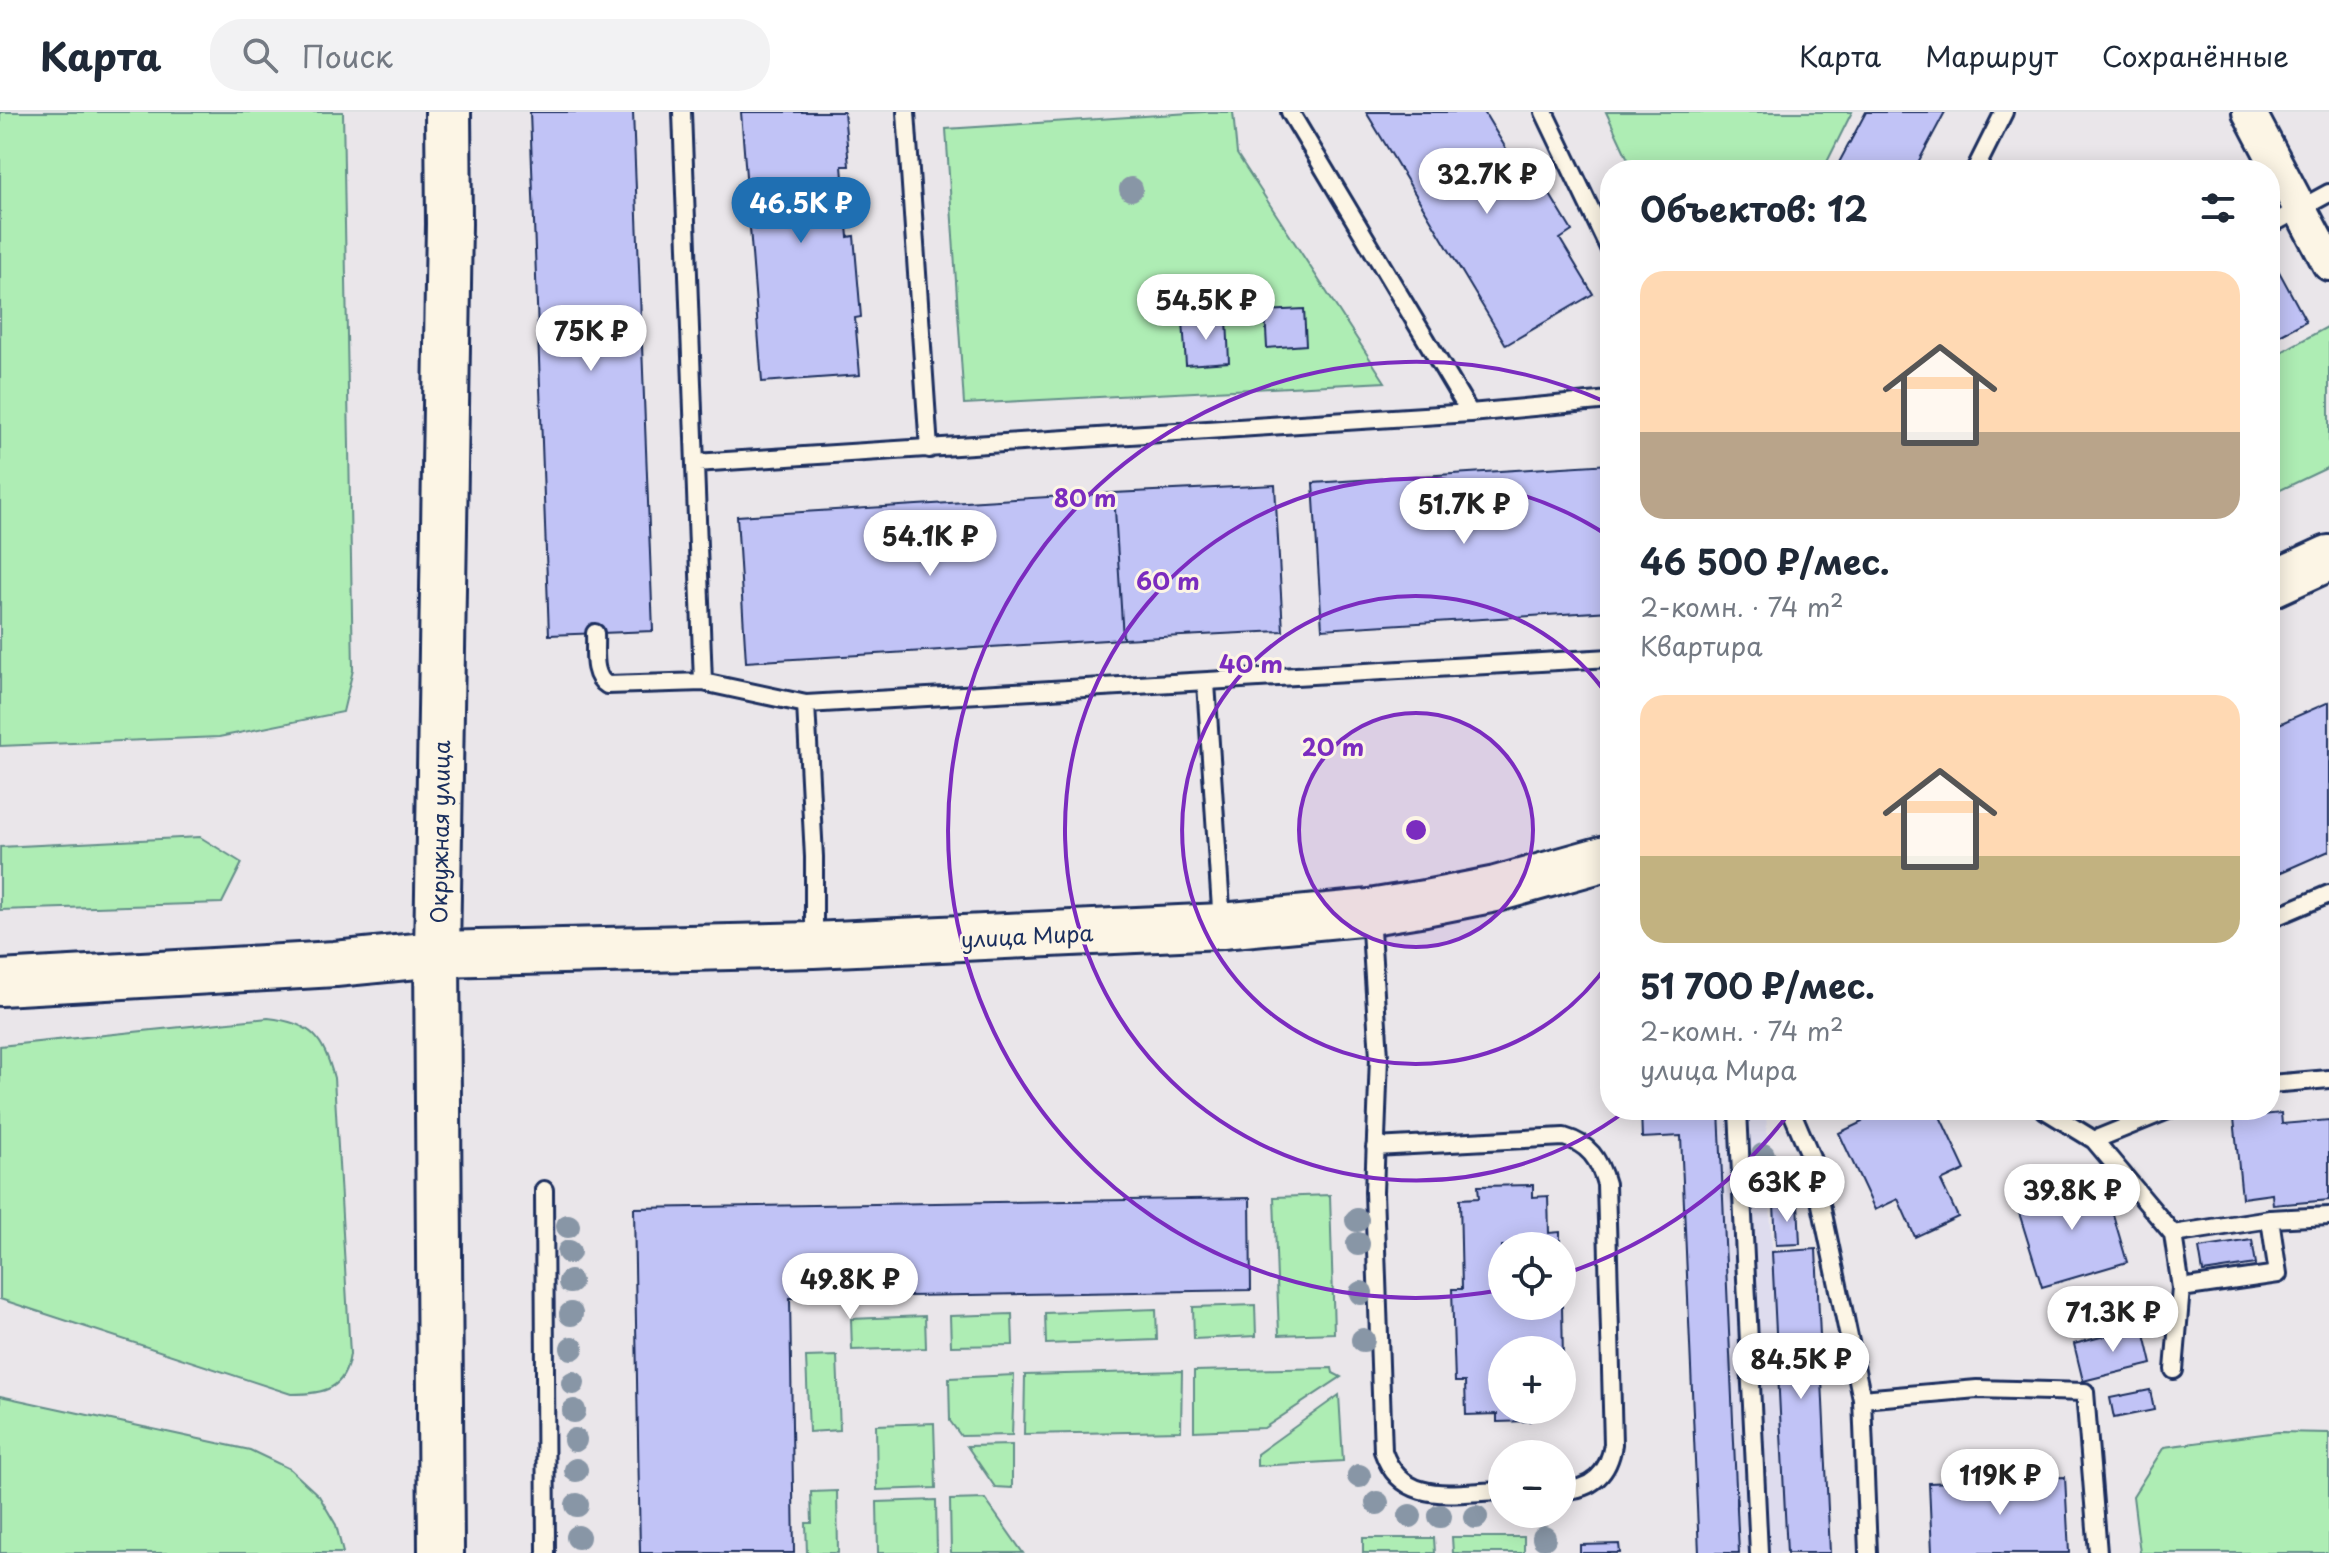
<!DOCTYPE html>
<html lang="ru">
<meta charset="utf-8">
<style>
:root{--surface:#fff;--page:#f2f2f3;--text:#1f2937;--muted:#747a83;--line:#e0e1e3;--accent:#1f6fb2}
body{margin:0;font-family:"Playpen Sans",sans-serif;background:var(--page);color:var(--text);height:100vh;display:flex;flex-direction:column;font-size:30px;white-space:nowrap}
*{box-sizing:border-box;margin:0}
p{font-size:26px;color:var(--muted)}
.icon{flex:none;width:44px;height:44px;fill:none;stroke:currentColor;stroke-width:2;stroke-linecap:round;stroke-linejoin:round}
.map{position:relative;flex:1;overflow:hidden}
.details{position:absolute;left:1600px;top:48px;width:680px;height:960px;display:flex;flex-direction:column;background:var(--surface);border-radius:32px;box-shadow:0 4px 20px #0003}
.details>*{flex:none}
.fabs{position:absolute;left:1488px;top:1120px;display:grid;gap:16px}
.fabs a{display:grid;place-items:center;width:88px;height:88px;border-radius:50%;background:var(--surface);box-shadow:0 4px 20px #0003;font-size:40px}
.price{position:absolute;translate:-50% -68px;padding:0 18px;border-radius:28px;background:#fff;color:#222;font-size:26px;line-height:52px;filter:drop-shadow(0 2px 4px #0008)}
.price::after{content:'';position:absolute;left:50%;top:48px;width:24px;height:18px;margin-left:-12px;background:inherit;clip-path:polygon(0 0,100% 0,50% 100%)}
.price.on{background:var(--accent);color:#fff}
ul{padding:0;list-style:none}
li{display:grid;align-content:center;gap:16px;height:424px;padding:0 40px}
li span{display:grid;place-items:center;height:248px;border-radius:24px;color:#555}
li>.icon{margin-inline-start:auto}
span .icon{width:144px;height:144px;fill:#fffc;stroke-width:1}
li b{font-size:34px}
h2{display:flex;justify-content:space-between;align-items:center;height:96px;padding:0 40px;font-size:34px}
header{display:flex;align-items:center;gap:48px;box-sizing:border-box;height:112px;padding:0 40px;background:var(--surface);border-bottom:2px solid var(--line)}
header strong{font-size:38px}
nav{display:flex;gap:44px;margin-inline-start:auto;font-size:28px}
.search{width:560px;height:72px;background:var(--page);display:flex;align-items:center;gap:20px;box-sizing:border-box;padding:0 28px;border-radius:32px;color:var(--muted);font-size:30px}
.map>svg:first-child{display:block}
.built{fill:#dedcee}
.green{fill:#aeedb4;stroke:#648e89;stroke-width:2}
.building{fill:#c1c3f6;stroke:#1b2f5e;stroke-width:2}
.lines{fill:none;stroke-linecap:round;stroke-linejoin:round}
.service-casing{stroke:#1b2f5e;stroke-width:22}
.minor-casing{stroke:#1b2f5e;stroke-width:38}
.secondary-casing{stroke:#1b2f5e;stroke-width:50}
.primary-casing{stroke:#1b2f5e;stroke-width:50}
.service{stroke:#fcf5e5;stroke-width:16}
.minor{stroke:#fcf5e5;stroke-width:32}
.secondary{stroke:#fcf5e5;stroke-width:44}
.primary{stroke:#fcf5e5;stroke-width:44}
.tree{fill:#8896a6}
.ring{fill:none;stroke:#7b2cbf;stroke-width:4}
.labels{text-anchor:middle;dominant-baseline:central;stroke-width:6;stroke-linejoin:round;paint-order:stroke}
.street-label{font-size:22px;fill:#1b2f5e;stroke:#fcf5e5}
.centre{fill:#7b2cbf;stroke:#fcf5e5;stroke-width:4}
.ring-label{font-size:24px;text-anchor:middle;font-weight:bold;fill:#7b2cbf;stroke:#fcf5e5;stroke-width:6;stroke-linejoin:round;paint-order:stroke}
</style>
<header>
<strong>Карта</strong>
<div class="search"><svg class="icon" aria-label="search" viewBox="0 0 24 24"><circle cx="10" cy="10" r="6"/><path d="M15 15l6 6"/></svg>Поиск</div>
<nav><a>Карта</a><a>Маршрут</a><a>Сохранённые</a></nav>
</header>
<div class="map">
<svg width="2329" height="1441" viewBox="0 0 2329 1441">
<rect width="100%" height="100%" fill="#eae6ea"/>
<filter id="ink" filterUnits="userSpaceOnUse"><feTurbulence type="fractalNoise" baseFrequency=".0125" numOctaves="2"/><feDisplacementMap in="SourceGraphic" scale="16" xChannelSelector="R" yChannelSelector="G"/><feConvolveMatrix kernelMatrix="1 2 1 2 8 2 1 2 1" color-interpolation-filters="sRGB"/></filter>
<g filter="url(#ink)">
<!-- built -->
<path class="built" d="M1641 998H1766L1772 1139 1816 1137 1830 1441H1699L1681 1025 1642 1026Z"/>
<!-- green -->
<path class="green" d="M0 0H343L353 558 343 600 219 625 0 634Z
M1205 0H1233L1237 42 1385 270 964 292 946 17Z
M1606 0H1852L1823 58H1633Z
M2329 214V355L2270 383V246Z
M200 725 242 751 222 791 0 798V735Z
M268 906C312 911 323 925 334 966L350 1242C345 1278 324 1282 291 1282L0 1187V934Z
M1330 1083 1334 1221 1279 1223 1274 1085Z
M1255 1193 1256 1224 1194 1227 1193 1195Z
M1156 1197 1157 1228 1046 1232 1045 1201Z
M1012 1202 1013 1233 951 1234 950 1204Z
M925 1204 926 1236 852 1238 851 1207Z
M837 1244 840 1318 809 1320 806 1245Z
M1332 1256 1333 1261 1341 1265 1264 1316 1194 1319V1259Z
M1182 1259 1181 1319 1024 1322 1025 1263Z
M1014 1263 1012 1323 961 1324 950 1309 949 1266Z
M1339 1283 1343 1349 1257 1354V1342Z
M0 1284 250 1338 290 1357 319 1384 336 1413 343 1441H0Z
M934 1311 936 1376 877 1378 876 1313Z
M2278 1320 2329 1321V1441H2140L2133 1384 2164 1335Z
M1012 1333V1376L995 1375 967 1334Z
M837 1379 838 1441H807L806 1411H812L811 1380Z
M985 1387 1023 1441H951L950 1388Z
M936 1388 937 1441H878L877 1390Z
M1452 1425H1524V1441H1453Z
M1363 1426H1434L1435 1441H1363Z"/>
<!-- building -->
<path class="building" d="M530 0H633L653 519 549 523Z
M741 0H844L849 54H842L848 125 854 124 861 205 855 206 860 263 762 270Z
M1366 0H1484L1534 83 1546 76 1572 119 1560 127 1593 182 1506 233Z
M1866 0H1945L1914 58H1835Z
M2270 143 2306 209 2270 228Z
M1304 197 1306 233 1267 236 1265 199Z
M1227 207 1229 250 1186 253 1183 209Z
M1610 352V499L1322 517 1313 371Z
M1275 373 1283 519 1123 527 1114 381Z
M1114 381 1123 527 746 550 737 404Z
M2329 590V739L2270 765V685L2277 682 2270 668V616Z
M1641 998H1719L1739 1441H1699L1681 1024 1642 1026Z
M1856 998H1937L1965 1058 1941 1069 1958 1105 1915 1125 1898 1087 1875 1098 1839 1021 1862 1010Z
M2281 1001 2282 1012 2329 1008V1088L2273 1093 2272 1082 2242 1086 2234 1006Z
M2102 1065 2127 1150 2042 1175 2016 1091Z
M1533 1073V1085L1548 1084 1549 1121 1560 1120V1134H1502V1194H1562L1563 1248 1562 1238H1502V1298H1554V1301H1530V1309L1497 1310V1302L1466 1303 1465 1270H1455L1452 1177H1462L1460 1087 1479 1086 1478 1074Z
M1250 1086 1251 1178 790 1186 794 1441H640L634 1096Z
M1798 1090 1800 1132 1776 1133 1774 1092Z
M2252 1128 2256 1152 2203 1160 2199 1136Z
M1816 1137 1830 1441H1787L1772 1140Z
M2143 1214 2152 1252 2083 1269 2074 1232Z
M2150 1278 2154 1298 2114 1306 2110 1286Z
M2065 1365 2069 1441H1932L1929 1371Z
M1619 1432 1620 1441H1580V1433Z"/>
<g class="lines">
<!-- service casing -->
<g class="service-casing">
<path id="service" d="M682 0 703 570
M906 0 929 337
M1290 0 1470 301
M1544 0 1610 138
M1975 58 2004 0
M2270 113 2329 81
M695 351 1470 301 1610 288
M595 521C596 538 591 563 607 573L703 570 806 592 1610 546
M1206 571 1222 812
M806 592 814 745V830
M1370 802 1379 945 1374 1080 1383 1339C1402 1395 1454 1380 1502 1379
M2270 807 2329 782
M2270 972 2329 967
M1738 998 1759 1441
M1791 998 1811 1045 1862 1287 1868 1441
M2045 998 2094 1028 2173 1122 2270 1107 2329 1104
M2094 1028 2168 998
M1375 1035 1564 1025C1589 1032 1599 1047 1606 1072L1613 1332C1609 1361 1592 1378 1562 1378
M544 1078 546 1441
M2173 1122 2181 1176 2278 1162 2270 1107
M2174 1258 2181 1176
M1862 1287 1977 1277 2085 1280 2098 1441"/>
</g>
<!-- minor casing -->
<g class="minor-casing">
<path id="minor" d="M2249 0 2329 152"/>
</g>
<!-- secondary casing -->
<g class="secondary-casing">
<path id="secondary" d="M0 871 335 852 437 842"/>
</g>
<!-- primary casing -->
<g class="primary-casing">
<path id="primary" d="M2270 473 2329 446
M437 842 813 833 1222 814 1370 800 1425 791 1496 777 1610 745
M441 1441 437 842 449 112 448 0"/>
</g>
<!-- service -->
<use href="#service" class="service"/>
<!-- minor -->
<use href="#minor" class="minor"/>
<!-- secondary -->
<use href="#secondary" class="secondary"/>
<!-- primary -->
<use href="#primary" class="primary"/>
</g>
<!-- trees -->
<g class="tree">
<circle cx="1131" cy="77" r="12"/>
<circle cx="1763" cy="1043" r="12"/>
<circle cx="1764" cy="1075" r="12"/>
<circle cx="1357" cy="1108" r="12"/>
<circle cx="568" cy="1114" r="12"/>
<circle cx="1358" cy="1132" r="12"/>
<circle cx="569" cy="1140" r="12"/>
<circle cx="570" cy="1170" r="12"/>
<circle cx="1361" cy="1181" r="12"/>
<circle cx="571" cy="1202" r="12"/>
<circle cx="1363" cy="1228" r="12"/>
<circle cx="572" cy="1236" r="12"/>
<circle cx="573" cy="1271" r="12"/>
<circle cx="574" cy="1299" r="12"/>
<circle cx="575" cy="1328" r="12"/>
<circle cx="576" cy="1358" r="12"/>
<circle cx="1359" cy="1364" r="12"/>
<circle cx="1377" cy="1391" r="12"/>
<circle cx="577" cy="1393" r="12"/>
<circle cx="1410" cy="1404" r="12"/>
<circle cx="1440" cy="1404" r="12"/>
<circle cx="1476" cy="1405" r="12"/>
<circle cx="578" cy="1425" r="12"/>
<circle cx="1544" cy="1426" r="12"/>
</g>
</g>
<!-- distance rings -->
<circle cx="1416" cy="718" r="117" fill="#7b2cbf" fill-opacity=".12"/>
<g class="ring">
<circle cx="1416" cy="718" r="117"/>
<path d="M1610 849A234 234 0 1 1 1610 587"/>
<path d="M1627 998A351 351 0 1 1 1610 425"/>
<path d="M1790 1000A468 468 0 0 1 1564 1162M1501 1178A468 468 0 1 1 1606 290"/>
</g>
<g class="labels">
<!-- street labels -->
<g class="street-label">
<text transform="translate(439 720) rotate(-89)">Окружная улица</text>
<text transform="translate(1027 823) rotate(-3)">улица Мира</text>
</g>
</g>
<circle cx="1416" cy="718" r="12" class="centre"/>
<g class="ring-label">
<text x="1085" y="395">80 m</text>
<text x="1168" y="478">60 m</text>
<text x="1251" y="561">40 m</text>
<text x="1333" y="644">20 m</text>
</g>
</svg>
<div class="fabs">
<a><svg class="icon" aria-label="locate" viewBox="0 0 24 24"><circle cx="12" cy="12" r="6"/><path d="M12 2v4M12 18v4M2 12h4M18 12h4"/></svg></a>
<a>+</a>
<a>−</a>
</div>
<b class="price" style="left:1487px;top:104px">32.7K ₽</b>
<b class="price on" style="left:801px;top:133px">46.5K ₽</b>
<b class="price" style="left:1206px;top:230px">54.5K ₽</b>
<b class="price" style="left:591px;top:261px">75K ₽</b>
<b class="price" style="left:1464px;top:434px">51.7K ₽</b>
<b class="price" style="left:930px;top:466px">54.1K ₽</b>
<b class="price" style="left:1787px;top:1112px">63K ₽</b>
<b class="price" style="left:2072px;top:1120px">39.8K ₽</b>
<b class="price" style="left:850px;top:1209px">49.8K ₽</b>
<b class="price" style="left:2113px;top:1242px">71.3K ₽</b>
<b class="price" style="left:1801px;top:1289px">84.5K ₽</b>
<b class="price" style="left:2000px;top:1405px">119K ₽</b>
<section class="details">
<h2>Объектов: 12<svg class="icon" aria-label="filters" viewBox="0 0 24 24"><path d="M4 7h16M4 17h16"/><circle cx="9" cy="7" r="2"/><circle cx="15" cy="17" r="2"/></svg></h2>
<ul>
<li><span style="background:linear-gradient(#ffd9b3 65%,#b9a48a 0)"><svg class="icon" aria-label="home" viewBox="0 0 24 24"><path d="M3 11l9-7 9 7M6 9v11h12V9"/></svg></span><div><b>46 500 ₽/мес.</b><p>2-комн. · 74 m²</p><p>Квартира</p></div></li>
<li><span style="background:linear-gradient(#ffd9b3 65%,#c2b280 0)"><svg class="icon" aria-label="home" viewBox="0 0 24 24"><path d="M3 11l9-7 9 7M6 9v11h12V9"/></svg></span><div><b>51 700 ₽/мес.</b><p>2-комн. · 74 m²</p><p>улица Мира</p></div></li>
</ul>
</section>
</div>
